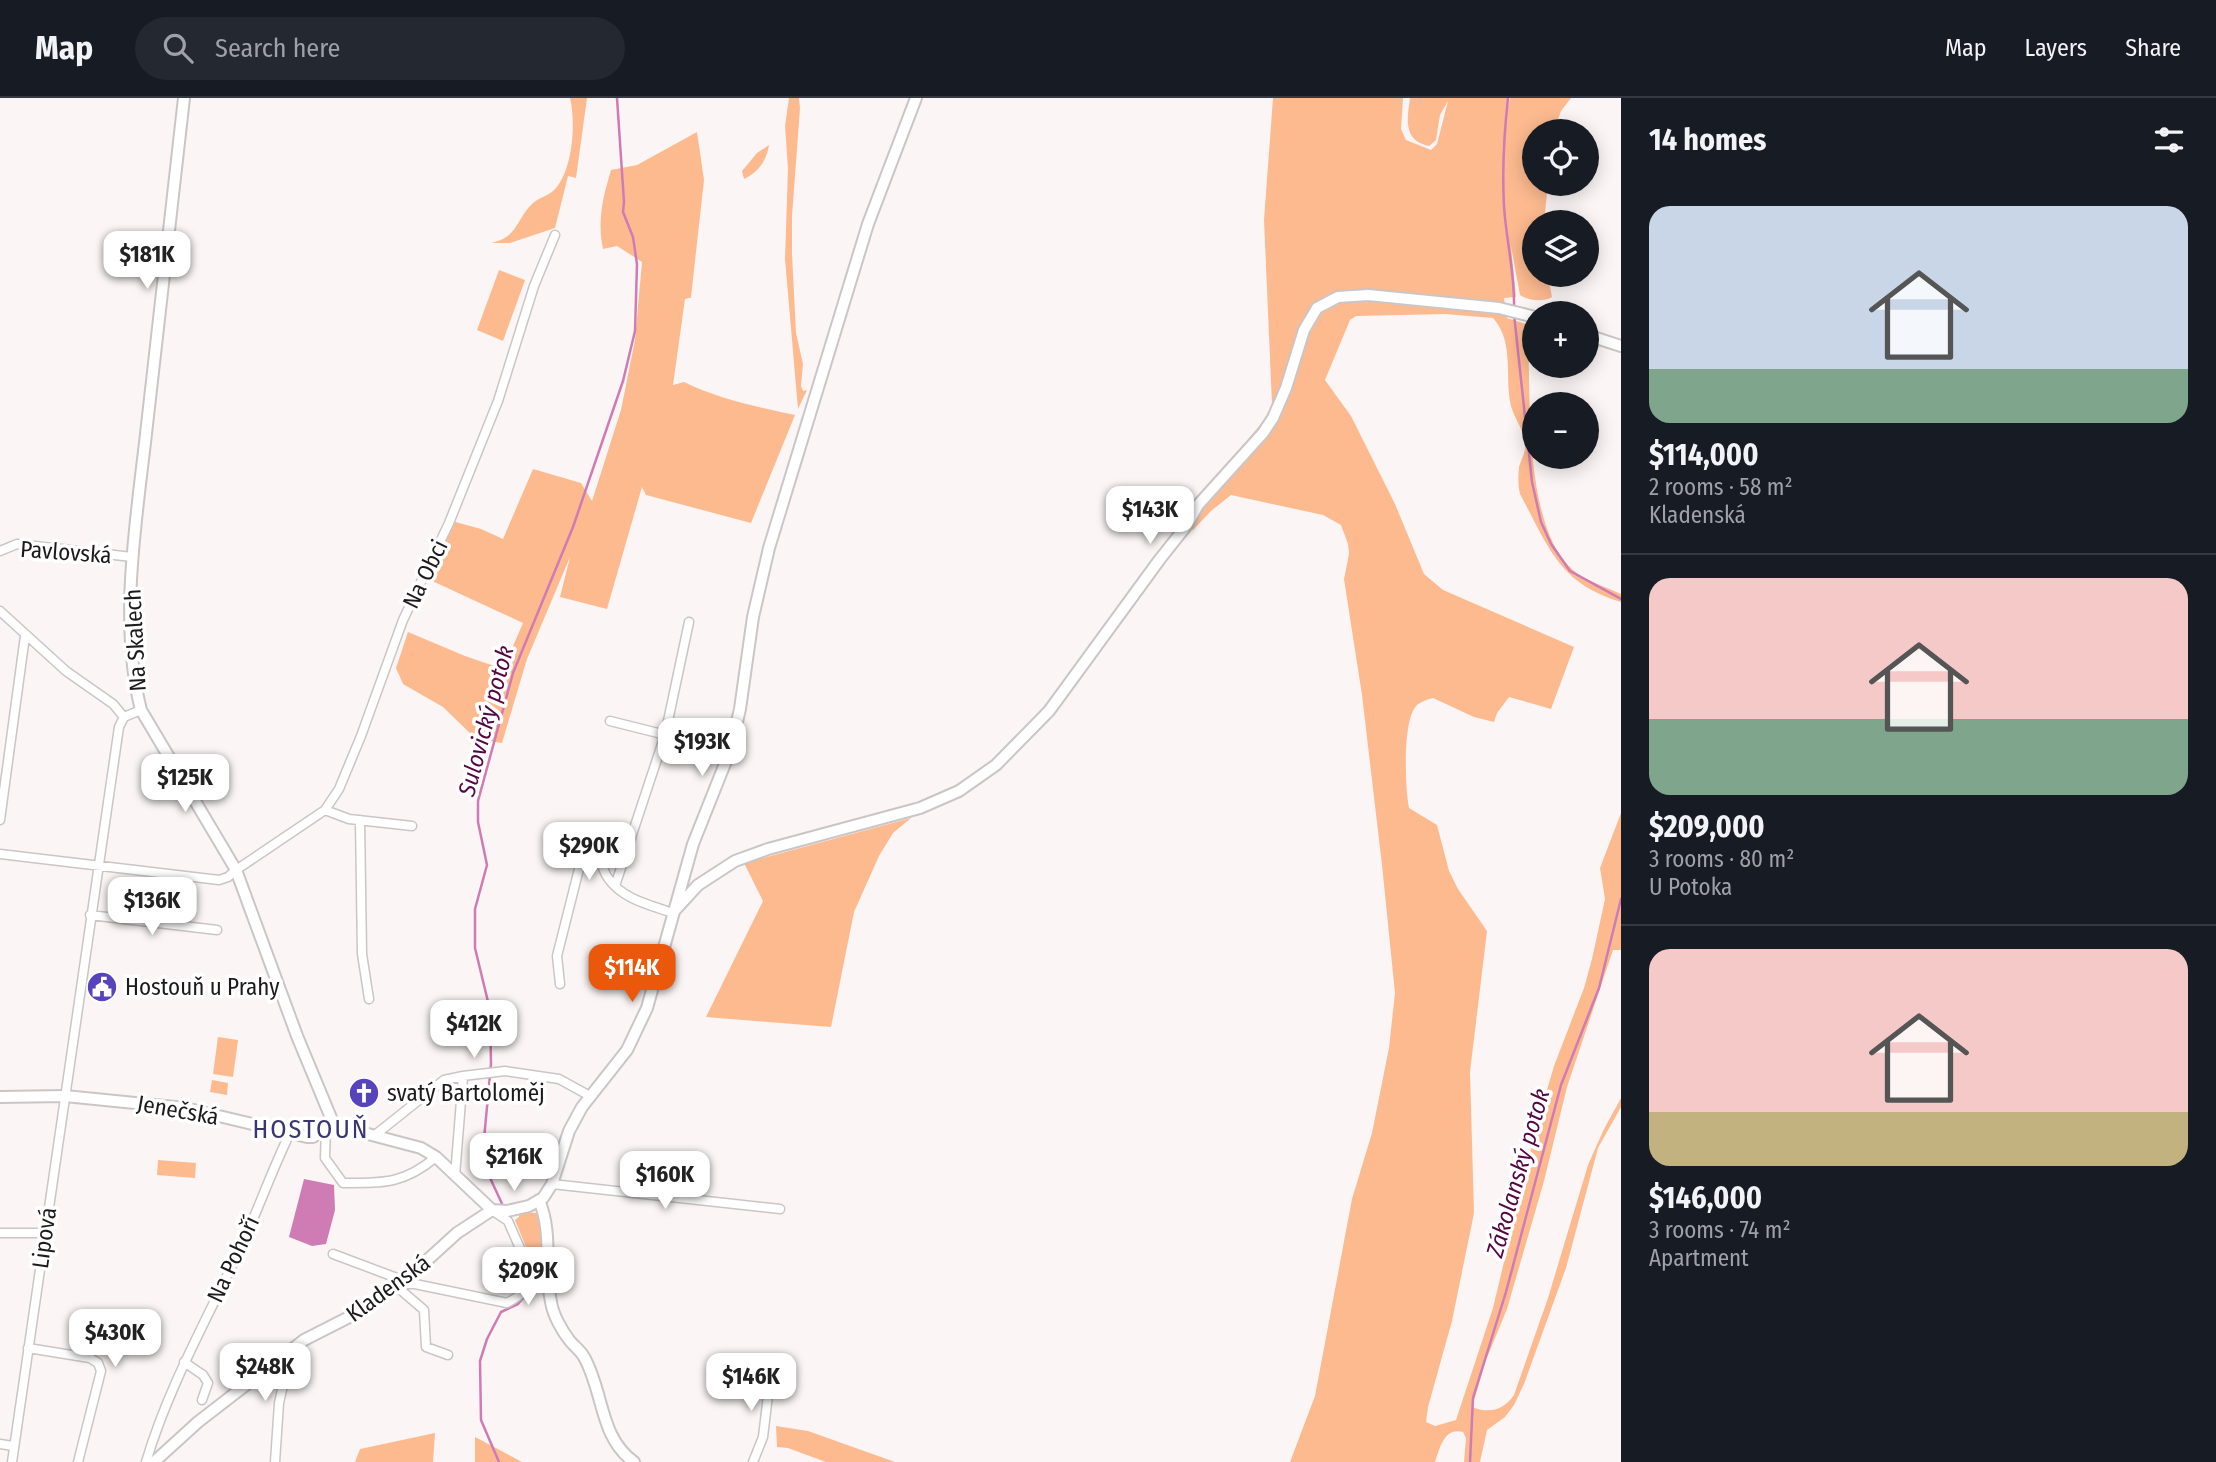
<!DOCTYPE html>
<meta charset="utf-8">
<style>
:root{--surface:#171b24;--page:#242831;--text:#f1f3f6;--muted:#9ea1a6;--line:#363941;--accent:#ea580c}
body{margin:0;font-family:"Fira Sans Condensed",sans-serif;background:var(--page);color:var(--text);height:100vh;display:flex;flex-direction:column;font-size:26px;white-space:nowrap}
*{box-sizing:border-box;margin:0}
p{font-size:23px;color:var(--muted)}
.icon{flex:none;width:38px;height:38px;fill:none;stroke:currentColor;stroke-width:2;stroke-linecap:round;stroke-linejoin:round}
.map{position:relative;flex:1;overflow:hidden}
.details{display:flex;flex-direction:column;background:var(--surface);width:595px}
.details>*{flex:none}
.controls{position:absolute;left:1522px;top:21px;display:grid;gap:14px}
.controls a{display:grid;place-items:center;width:77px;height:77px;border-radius:50%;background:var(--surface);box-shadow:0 4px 18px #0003;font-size:35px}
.price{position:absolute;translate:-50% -60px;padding:0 16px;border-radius:14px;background:#fff;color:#222;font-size:23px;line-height:46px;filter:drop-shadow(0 2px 4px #0008)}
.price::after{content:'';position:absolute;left:50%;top:42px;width:21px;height:16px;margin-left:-10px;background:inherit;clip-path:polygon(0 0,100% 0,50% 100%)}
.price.active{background:var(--accent);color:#fff}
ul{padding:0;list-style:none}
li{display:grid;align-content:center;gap:14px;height:371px;padding:0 28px}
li+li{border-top:2px solid var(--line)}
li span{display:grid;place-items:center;height:217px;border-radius:21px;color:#555}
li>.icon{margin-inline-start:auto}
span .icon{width:126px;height:126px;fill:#fffc;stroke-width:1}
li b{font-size:30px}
h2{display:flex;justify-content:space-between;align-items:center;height:84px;padding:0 28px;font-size:30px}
header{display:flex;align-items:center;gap:42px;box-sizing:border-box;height:98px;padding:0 35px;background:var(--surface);border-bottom:2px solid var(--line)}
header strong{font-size:33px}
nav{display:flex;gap:38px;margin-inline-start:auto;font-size:24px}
.search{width:490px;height:63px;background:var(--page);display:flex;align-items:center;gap:18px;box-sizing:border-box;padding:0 24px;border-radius:38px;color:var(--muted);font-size:26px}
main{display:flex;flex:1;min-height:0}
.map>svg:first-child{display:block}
.green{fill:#fdba8f}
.water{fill:#cf7bb4}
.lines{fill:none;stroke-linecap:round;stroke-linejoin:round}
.stream{stroke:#cf7bb4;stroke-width:2.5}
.street-casing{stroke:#cbc5c6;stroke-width:11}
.secondary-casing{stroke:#cbc5c6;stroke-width:14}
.street{stroke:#fff;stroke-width:8}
.secondary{stroke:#fff;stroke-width:10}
.labels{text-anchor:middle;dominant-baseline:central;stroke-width:7;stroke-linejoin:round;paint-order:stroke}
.street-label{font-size:23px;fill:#1c1a1a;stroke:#fff}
.poi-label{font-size:23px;fill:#1c1a1a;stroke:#fff;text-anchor:start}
.water-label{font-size:24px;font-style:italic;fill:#540743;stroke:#fff}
.quarter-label{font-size:26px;letter-spacing:2px;fill:#3b3672;stroke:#fff}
</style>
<header>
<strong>Map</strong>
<div class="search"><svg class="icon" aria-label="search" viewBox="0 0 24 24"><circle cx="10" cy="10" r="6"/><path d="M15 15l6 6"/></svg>Search here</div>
<nav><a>Map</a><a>Layers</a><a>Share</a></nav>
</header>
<main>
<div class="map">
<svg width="1621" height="1364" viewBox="0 0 1621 1364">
<rect width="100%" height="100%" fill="#fbf5f5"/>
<!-- green -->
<path class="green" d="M570 0H587L576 80 568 78 555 130 510 145H491C519 139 515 122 533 105 540 99 549 98 556 90 573 70 576 24 570 0Z
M789 0H799L800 10 792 118V156L796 235 803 266 801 288 803 293 807 292 798 311 785 161 788 71 785 28Z
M1273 0H1403L1401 31 1406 42 1431 52 1437 46 1448 3 1440 17 1436 42 1429 48C1403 43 1407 21 1410 0H1508V9L1510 0H1571L1561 13 1554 33H1535V86H1548L1544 124H1535V177H1548L1552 199C1544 204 1528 203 1520 197L1511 148 1516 199 1504 200 1507 220 1535 229V232L1528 235C1531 297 1523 429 1573 472 1586 483 1606 489 1621 496V504C1559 486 1548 448 1520 396 1518 387 1518 379 1519 369 1521 362 1525 356 1525 349 1525 332 1515 323 1511 308 1504 278 1515 245 1493 220L1445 216 1356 218 1350 222 1325 282 1351 318 1395 406 1424 476 1443 492 1574 549 1551 611 1509 599 1497 615 1494 624 1474 619 1433 600C1426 602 1418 604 1414 611 1403 629 1405 689 1409 710L1437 727 1449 773 1458 791 1487 833 1470 974 1474 1115 1452 1223 1428 1309 1426 1324 1435 1328 1456 1322 1493 1210 1537 1026 1554 968 1584 890 1592 861 1605 801 1600 770 1621 715V852H1613L1567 989 1544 1083 1507 1211 1486 1262 1472 1309C1489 1316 1504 1312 1514 1297L1548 1200 1588 1067 1604 1031 1621 1000V1009L1598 1050 1566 1170 1524 1286 1514 1307 1505 1319 1487 1332 1480 1364H1464L1466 1340 1463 1334C1444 1329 1440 1350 1435 1364H1290L1315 1298 1352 1101 1372 1035 1389 950 1395 895 1382 767 1362 597 1344 481 1349 456 1348 446 1341 427 1323 417 1231 397 1211 413 1193 432 1181 422 1265 321 1272 306 1264 122Z
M697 34 704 82 691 199H693L685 201 673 287 684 284C719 301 757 309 795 317L751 425 646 397 642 389 607 511 560 499 570 459 527 561 502 645 476 641 443 609 403 586 396 570 408 534 465 558 503 571 523 525 428 481 452 423 481 431 503 441 533 371 581 385 592 403 621 312 635 242 642 164 617 148 603 151C597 123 603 99 611 72L637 67Z
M769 47C767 62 758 75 744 81L742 73 757 55Z
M499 172 525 182 503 243 477 232Z
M911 720 893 735 879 758 854 814 831 929 706 919 763 803 744 765Z
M218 939 238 942 233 979 213 976Z
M212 982 228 985 227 997 210 994Z
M158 1062 196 1065 195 1080 157 1077Z
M519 1114 538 1115 543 1132 544 1185 537 1184 535 1171 515 1122 519 1119Z
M776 1328 808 1333 895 1364H826L788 1350 777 1349Z
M435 1335 433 1364H355L360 1351Z
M475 1339 522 1364H475Z"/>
<!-- water -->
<path class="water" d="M304 1081 334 1087 335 1112 326 1146 312 1148 289 1139Z"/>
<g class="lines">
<!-- stream -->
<path class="stream" d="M1508 0C1504 36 1502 71 1504 108 1506 142 1515 175 1514 209
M1514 216 1532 384 1541 424 1551 446 1570 473 1621 501
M504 1110 491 1082 483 1052 491 966 490 912 475 850V811L487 767 478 724V703L513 575 573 429 623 283 635 233 637 166 633 139 623 114 624 104 617 0
M508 1115 514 1128
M499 1364 481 1322 480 1263 487 1241 501 1214 518 1206 535 1186 533 1180
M1470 1364 1473 1300 1506 1194 1561 987 1599 890 1621 801"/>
<!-- street casing -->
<g class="street-casing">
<path id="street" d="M0 453 17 446 132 459
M0 513 66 573 113 606 124 619
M610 623 730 653
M325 712 349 721 412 728
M0 722 25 538
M360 722 362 856 369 901
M0 756 219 782 228 779 236 772 325 712 339 691 361 638 403 522 449 425 498 303 534 188 555 137
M615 788 665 637 689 524
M90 817 217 832
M560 886 557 858 585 747 594 749C601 758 601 770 608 780 622 801 650 807 673 815
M326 1029 325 1060 343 1085C383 1085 404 1086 436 1059
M375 1037 444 982 463 978 505 973 559 981 590 998
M455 1078 463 978
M552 1086 780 1111
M0 1135H44
M333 1156 397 1180 403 1194 424 1212 426 1249 448 1257
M401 1186H415L507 1205C520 1198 534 1189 530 1173L508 1123 493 1113
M28 1250 90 1260 98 1265 101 1273 78 1364
M184 1264 203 1277 208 1285 202 1302
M0 1346 13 1348
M12 1364 119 629 124 619 141 612
M146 1364C168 1290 206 1223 239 1153 257 1115 271 1074 290 1035
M275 1364 279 1305 291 1252
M753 1364 763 1339 771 1272"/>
</g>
<!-- secondary casing -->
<g class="secondary-casing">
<path id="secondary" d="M184 0C172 109 160 218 147 327 137 419 118 522 141 612L236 772 297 938 334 1027
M1587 237 1621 248
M675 812 698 787 735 763 768 751 920 710 959 693 996 667 1049 613 1160 461 1187 427 1198 407 1263 335 1273 320 1286 290 1304 232 1317 210 1338 199 1368 197 1499 210 1535 219
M0 999 65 998 185 1010 307 1039H313L326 1029 334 1027 421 1050 436 1059 492 1112
M539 1102C553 1135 544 1171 551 1204 553 1217 562 1233 570 1243 574 1248 581 1253 584 1259 604 1294 599 1339 634 1364
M154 1364 198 1324 304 1242 363 1212 401 1186 457 1135 492 1112 507 1113 529 1108 543 1100 552 1086 569 1033 582 1009 627 952 647 910 693 746 730 653 740 611 753 519 769 450 868 126 916 0"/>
</g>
<!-- street -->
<use href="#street" class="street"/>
<!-- secondary -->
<use href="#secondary" class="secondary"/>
</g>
<!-- icons -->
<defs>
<g id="civic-disc" transform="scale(1.575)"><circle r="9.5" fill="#5744bc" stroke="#fff"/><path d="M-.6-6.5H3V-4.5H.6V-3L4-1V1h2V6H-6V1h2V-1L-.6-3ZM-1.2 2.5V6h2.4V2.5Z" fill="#fff"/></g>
<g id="church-disc" transform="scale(1.575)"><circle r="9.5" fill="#5744bc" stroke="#fff"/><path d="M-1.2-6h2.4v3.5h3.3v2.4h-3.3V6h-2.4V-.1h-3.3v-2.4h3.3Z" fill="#fff"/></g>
</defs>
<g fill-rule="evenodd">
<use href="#civic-disc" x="102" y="889"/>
<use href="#church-disc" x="364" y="995"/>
</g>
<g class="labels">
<!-- street labels -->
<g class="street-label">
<text transform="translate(66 454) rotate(4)">Pavlovská</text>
<text transform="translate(425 476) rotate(-64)">Na Obci</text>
<text transform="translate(135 542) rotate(-93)">Na Skalech</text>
<text transform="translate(178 1012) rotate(10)">Jenečská</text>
<text transform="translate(44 1140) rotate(-82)">Lipová</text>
<text transform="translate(233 1161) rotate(-65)">Na Pohoří</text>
<text transform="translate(388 1190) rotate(-36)">Kladenská</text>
</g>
<!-- poi labels -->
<g class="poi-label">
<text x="125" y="889">Hostouň u Prahy</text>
<text x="387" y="995">svatý Bartoloměj</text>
</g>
<!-- water labels -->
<g class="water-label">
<text transform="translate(486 623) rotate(-75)">Sulovický potok</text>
<text transform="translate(1518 1075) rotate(-74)">Zákolanský potok</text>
</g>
<!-- quarter labels -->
<g class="quarter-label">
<text x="311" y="1031">HOSTOUŇ</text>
</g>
</g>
</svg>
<div class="controls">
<a><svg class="icon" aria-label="locate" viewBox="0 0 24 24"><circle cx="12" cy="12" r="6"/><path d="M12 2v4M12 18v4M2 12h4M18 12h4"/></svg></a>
<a><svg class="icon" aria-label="layers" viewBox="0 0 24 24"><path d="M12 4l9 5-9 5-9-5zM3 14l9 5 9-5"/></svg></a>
<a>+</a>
<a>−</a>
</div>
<b class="price" style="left:147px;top:193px">$181K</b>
<b class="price" style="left:1150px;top:448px">$143K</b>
<b class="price" style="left:702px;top:680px">$193K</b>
<b class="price" style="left:185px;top:716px">$125K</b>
<b class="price" style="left:589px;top:784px">$290K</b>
<b class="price" style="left:152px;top:839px">$136K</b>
<b class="price active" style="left:632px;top:906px">$114K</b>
<b class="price" style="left:474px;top:962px">$412K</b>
<b class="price" style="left:514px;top:1095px">$216K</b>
<b class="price" style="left:665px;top:1113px">$160K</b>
<b class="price" style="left:528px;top:1209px">$209K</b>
<b class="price" style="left:115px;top:1271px">$430K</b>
<b class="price" style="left:265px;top:1305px">$248K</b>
<b class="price" style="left:751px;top:1315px">$146K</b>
</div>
<section class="details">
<h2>14 homes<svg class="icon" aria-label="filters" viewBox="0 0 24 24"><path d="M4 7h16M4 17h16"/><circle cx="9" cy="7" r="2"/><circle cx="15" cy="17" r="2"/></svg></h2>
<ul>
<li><span style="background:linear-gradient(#c9d6e8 75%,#7fa58c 0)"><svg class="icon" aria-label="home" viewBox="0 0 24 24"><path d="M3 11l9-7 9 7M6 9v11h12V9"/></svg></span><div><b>$114,000</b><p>2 rooms · 58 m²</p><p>Kladenská</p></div></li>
<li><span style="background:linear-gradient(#f6c9c9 65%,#7fa58c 0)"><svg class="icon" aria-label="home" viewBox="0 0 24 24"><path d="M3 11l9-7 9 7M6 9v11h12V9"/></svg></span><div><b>$209,000</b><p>3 rooms · 80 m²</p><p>U Potoka</p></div></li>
<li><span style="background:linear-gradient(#f6c9c9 75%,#c2b280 0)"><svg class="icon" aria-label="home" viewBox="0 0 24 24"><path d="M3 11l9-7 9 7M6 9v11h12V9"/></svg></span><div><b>$146,000</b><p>3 rooms · 74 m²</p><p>Apartment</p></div></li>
</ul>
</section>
</main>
